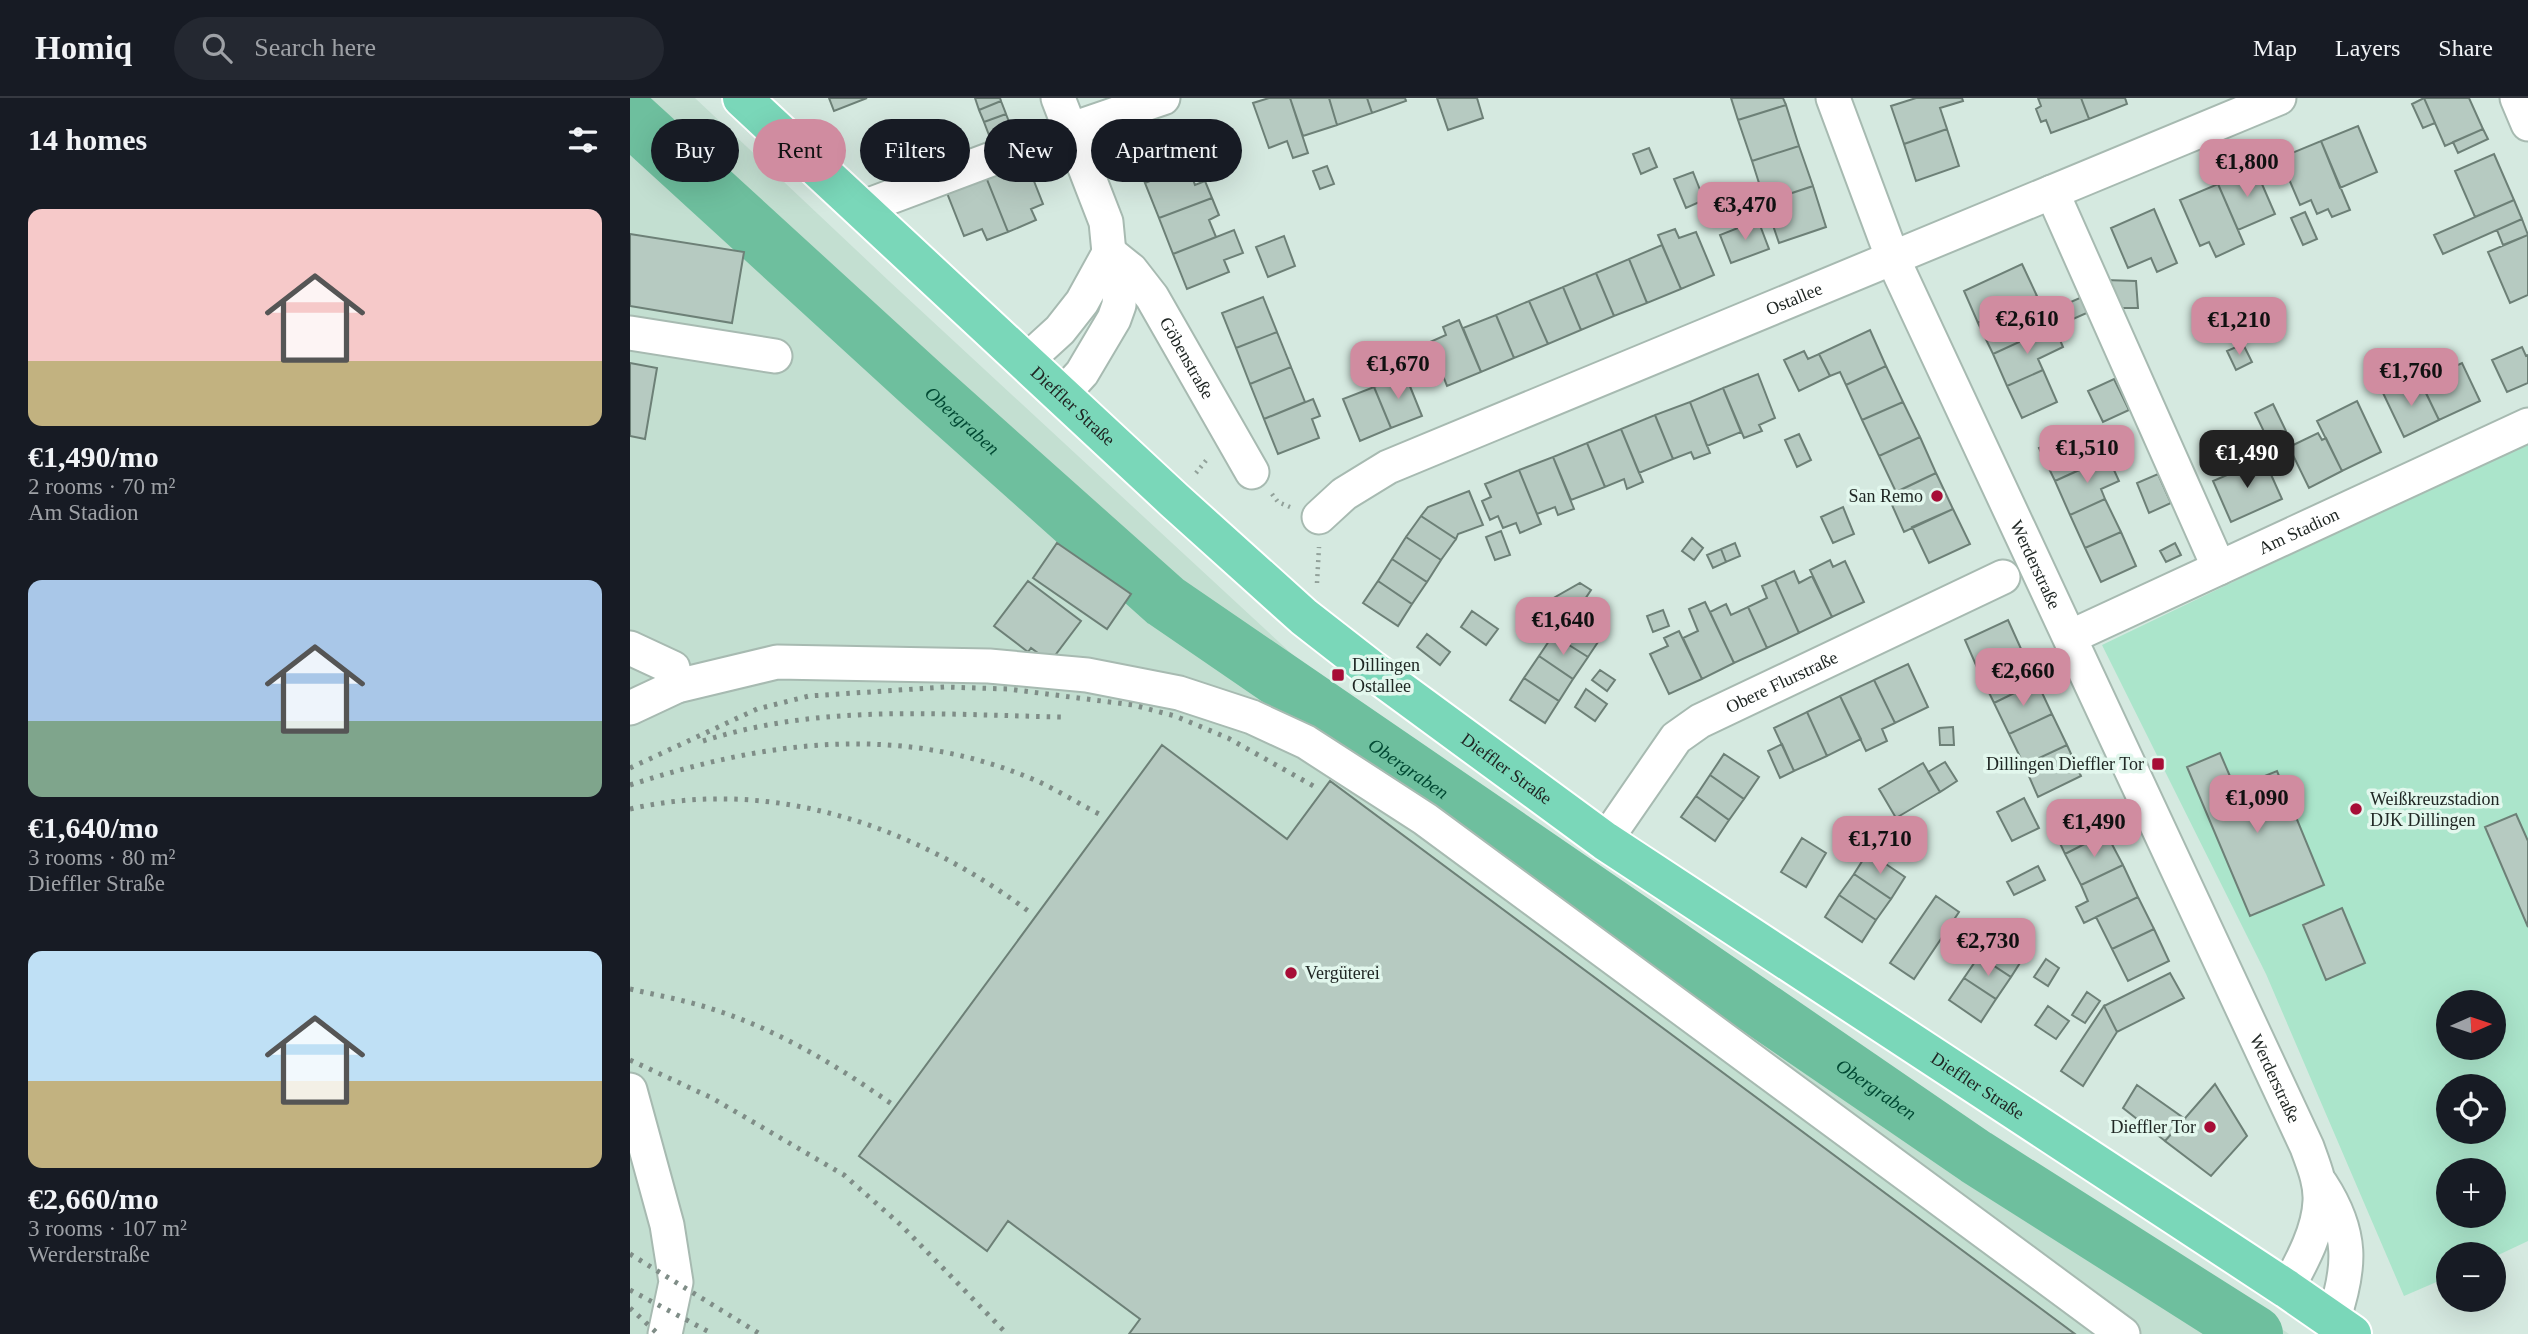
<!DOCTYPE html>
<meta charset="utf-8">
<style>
:root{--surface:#171b24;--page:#242831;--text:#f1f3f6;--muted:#9ea1a6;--line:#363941;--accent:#d08ca0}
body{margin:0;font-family:"Times New Roman",serif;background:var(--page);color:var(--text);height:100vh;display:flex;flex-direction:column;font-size:26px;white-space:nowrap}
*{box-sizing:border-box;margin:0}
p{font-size:23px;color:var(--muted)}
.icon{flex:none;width:38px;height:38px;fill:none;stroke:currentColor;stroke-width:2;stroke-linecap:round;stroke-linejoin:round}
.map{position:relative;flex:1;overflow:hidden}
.drawer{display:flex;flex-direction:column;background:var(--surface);width:630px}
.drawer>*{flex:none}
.banner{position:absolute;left:21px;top:21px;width:665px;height:63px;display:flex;gap:14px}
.needle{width:46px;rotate:87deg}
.buttons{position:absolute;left:1806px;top:892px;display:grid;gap:14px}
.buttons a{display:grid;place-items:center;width:70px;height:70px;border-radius:50%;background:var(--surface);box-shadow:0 7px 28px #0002;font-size:35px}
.price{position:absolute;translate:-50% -60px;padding:0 16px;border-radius:14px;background:var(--accent);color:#111;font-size:23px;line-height:46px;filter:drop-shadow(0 2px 4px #0008)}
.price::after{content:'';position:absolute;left:50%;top:42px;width:21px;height:16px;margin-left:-10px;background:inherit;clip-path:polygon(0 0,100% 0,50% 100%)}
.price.on{background:#222;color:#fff}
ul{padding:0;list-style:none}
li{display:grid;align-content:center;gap:14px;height:371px;padding:0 28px}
li span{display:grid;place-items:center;height:217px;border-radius:14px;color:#555}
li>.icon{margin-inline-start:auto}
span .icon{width:126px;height:126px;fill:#fffc;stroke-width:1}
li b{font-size:30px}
h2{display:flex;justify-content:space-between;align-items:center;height:84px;padding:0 28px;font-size:30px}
.chip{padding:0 24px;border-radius:32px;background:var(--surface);box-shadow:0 7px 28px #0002;font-size:24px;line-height:63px}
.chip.on{background:var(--accent);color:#111}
header{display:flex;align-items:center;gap:42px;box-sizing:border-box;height:98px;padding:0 35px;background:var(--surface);border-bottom:2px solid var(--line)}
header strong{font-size:33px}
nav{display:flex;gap:38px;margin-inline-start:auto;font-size:24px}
.search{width:490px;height:63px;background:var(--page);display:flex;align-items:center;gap:18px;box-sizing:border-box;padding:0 24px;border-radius:38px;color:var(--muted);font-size:26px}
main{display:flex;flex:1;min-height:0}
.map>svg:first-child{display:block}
.built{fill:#c3dfd1}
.green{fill:#abe5cb;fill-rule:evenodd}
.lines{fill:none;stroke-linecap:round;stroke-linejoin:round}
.river{stroke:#6ebf9e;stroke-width:56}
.building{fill:#b6cac1;stroke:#6d8077;stroke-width:2}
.minor-casing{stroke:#a7bab1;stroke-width:37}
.major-casing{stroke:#fff;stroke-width:42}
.path{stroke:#92a19a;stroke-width:4.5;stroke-dasharray:2 5;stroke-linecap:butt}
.minor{stroke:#fff;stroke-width:33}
.major{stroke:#7ad7b9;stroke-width:38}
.rail{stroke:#7f8d87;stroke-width:5;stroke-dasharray:3.5 7;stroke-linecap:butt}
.poi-dot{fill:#a70e37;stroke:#e2f7ed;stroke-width:2.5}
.labels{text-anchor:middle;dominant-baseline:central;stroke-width:7;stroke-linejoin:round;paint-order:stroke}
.street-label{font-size:18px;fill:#202724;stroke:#e2f7ed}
.poi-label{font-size:18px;fill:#202724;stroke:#e2f7ed;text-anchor:end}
.water-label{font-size:19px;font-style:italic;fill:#014933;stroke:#e2f7ed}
</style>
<header>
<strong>Homiq</strong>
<div class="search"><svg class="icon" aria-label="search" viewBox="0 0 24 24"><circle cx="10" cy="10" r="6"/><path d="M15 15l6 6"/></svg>Search here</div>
<nav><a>Map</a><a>Layers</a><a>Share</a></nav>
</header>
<main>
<section class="drawer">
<h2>14 homes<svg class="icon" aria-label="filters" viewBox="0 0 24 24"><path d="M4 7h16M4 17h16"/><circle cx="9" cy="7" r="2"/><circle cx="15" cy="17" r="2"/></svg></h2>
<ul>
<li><span style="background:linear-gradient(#f6c9c9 70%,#c2b280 0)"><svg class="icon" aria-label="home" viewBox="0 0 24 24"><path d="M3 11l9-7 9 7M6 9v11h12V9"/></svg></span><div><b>€1,490/mo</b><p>2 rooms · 70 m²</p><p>Am Stadion</p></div></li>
<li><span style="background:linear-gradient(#a9c7e8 65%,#7fa58c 0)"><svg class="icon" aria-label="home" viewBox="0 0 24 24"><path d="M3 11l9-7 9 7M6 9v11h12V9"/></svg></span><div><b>€1,640/mo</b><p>3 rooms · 80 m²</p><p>Dieffler Straße</p></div></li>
<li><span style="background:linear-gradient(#bfe0f5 60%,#c2b280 0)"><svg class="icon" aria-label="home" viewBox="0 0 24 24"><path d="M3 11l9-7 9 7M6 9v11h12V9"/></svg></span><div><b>€2,660/mo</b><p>3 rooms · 107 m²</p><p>Werderstraße</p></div></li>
</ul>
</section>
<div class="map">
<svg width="1898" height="1236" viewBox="0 0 1898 1236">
<rect width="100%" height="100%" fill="#d5e9e0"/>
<!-- built -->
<path class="built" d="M0 0H65L259 183 677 570 994 791 1659 1236H0Z"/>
<!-- green -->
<path class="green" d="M1898 342V1143L1864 1159V1157H1818V1179L1774 1198 1636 876 1472 547ZM1818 905H1864V950H1818ZM1818 989H1864V1034H1818ZM1818 1073H1864V1118H1818Z"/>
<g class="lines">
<!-- river -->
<path class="river" id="s1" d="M0 19 292 286 535 503 1346 1059 1625 1236"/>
</g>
<!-- building -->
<path class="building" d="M199 0H237L204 13Z
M345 0H370L371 3 349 12Z
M639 0H660L678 55 663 60 657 43 639 50 623 5Z
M660 0H699L707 27 673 38Z
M699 0H737L742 15 707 27Z
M737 0H775L776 3 742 15Z
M807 0H847L853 20 818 32Z
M1101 0H1153L1156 7 1108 22Z
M1286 0H1332L1333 3 1310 10 1317 31 1274 46 1261 8Z
M1408 0H1451L1459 21 1421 35 1416 22 1411 24 1406 11 1411 8Z
M1451 0H1495L1497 6 1459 21Z
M1794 0H1839L1853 31 1815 48Z
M1794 0 1805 25 1793 30 1782 6Z
M371 3 376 16 354 24 349 12Z
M1156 7 1169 48 1122 63 1108 22Z
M376 16 381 29 359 37 354 24Z
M298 24 309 54 291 61 280 31Z
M1728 28 1747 74 1710 90 1691 43Z
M381 29 385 41 363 50 359 37Z
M1317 31 1329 68 1286 83 1274 46Z
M1853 31 1858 41 1828 55 1823 44Z
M544 33 558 68 515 85 502 49Z
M578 36 586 57 558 68 550 47Z
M1691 43 1720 112 1702 119 1698 111 1687 116 1681 102 1670 107 1650 60Z
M1169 48 1183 88 1135 104 1122 63Z
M1019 50 1027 69 1011 76 1003 56Z
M1864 56 1884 102 1845 119 1825 73Z
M396 63 413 106 401 111 406 122 378 134 356 79Z
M558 68 565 87 575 83 582 100 529 120 515 85Z
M697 68 704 86 690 91 683 73Z
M1625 70 1645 116 1608 132 1588 86Z
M1063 74 1074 102 1056 110 1044 81Z
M356 79 378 134 357 142 352 131 334 138 317 95Z
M1588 86 1614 146 1586 159 1579 144 1570 148 1550 102Z
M1183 88 1196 129 1149 145 1135 104Z
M582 100 589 117 579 122 586 139 543 156 529 120Z
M1884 102 1892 121 1813 156 1804 137Z
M1524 111 1547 165 1527 174 1521 160 1498 170 1481 130Z
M1675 114 1687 141 1673 147 1661 120Z
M1892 121 1898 137 1873 147 1867 132Z
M1128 122 1139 151 1101 165 1090 137Z
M1045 131 1049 140 1066 134 1084 177 1051 191 1028 137Z
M604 132 613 155 594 162 599 174 557 191 543 156Z
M0 136 114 154 102 225 0 208Z
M1898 137V197L1880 205 1858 154Z
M654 138 665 168 638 179 626 149Z
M1032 147 1051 191 1017 205 999 161Z
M999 161 1017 205 984 218 966 175Z
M1392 166 1407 198 1348 225 1334 193Z
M966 175 984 218 951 232 933 189Z
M1475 182 1506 183 1508 210H1486Z
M933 189 951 232 918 246 899 203Z
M633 199 647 234 606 250 592 215Z
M1452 199 1459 214 1434 225 1427 210Z
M899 203 918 246 884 260 866 217Z
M1384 209 1398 240 1363 256 1348 225Z
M866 217 884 260 851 274 833 230Z
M829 222 851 274 817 288 800 244 816 237 813 229Z
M1424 228 1433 249 1408 261 1413 272 1377 288 1363 256Z
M1240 232 1256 268 1216 287 1210 274 1200 278 1189 256Z
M647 234 661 269 620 286 606 250Z
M1613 246 1622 264 1606 272 1597 253Z
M1892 249 1896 258 1898 257V285L1877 294 1862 262Z
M1174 253 1178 261 1189 256 1200 278 1169 293 1154 262Z
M1806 259 1813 274 1832 265 1850 303 1809 322 1784 270Z
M0 265 27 270 15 341 0 338Z
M1256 268 1273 304 1232 322 1216 287Z
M661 269 675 304 634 321 620 286Z
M1413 272 1427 304 1392 320 1377 288Z
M775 276 792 318 761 330 744 289Z
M1128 276 1145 320 1129 327 1132 333 1114 340 1093 290Z
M1484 281 1499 312 1473 324 1458 293Z
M1777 284 1780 290 1791 285 1809 322 1774 339 1753 295Z
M744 289 761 330 730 343 713 301Z
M1093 290 1111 334 1077 348 1060 304Z
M683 301 690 318 682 321 689 340 648 356 634 321Z
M1727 303 1751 354 1712 373 1687 323Z
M1060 304 1080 355 1064 361 1061 354 1043 361 1025 317Z
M1273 304 1290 339 1249 358 1232 322Z
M1643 306 1656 333 1638 342 1625 315Z
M1025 317 1043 361 1009 375 991 331Z
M991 331 1013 384 997 391 994 381 975 389 957 345Z
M1445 334 1460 367 1425 383 1409 350Z
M1688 335 1692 342 1696 340 1712 373 1679 390 1659 349Z
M1169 336 1181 362 1167 369 1155 342Z
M1290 339 1306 375 1266 394 1249 358Z
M957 345 975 389 941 402 923 359Z
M923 359 944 411 928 417 925 409 907 416 889 372Z
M1478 359 1489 383 1471 391 1475 401 1440 417 1425 383Z
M1634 361 1652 401 1601 424 1583 383Z
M889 372 911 426 890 435 886 425 873 430 868 418 860 422 852 403 861 399 855 386Z
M1306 375 1323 411 1274 434 1258 398Z
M1528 376 1541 405 1519 415 1507 385Z
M839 393 853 427 828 436 826 441 791 418 798 409Z
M1475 401 1491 434 1455 450 1440 417Z
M1213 409 1224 436 1203 445 1191 419Z
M1323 411 1340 446 1299 465 1282 429Z
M791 418 826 441 811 462 776 439Z
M871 433 880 457 865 462 856 439Z
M1491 434 1506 468 1471 484 1455 450Z
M776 439 811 462 797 484 762 461Z
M1062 440 1073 450 1064 462 1052 453Z
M427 445 501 496 477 531 403 480Z
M1105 445 1110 458 1096 464 1091 451Z
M1545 445 1551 457 1536 464 1530 453Z
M1091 451 1096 464 1083 470 1077 457Z
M762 461 797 484 782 506 748 483Z
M1200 462 1203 469 1215 463 1234 504 1202 519 1180 472Z
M1164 473 1169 485 1182 478 1202 519 1169 535 1145 482Z
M1145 482 1169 535 1137 550 1118 509 1137 500 1132 488Z
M398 483 451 523 420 564 401 550 398 554 364 528Z
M748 483 782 506 768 528 733 505Z
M950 485 961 492 943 519 920 502Z
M1075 504 1104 565 1072 581 1053 540 1068 533 1059 511Z
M1096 506 1101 517 1118 509 1137 550 1104 565 1080 514Z
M1033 512 1039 528 1023 534 1017 518Z
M842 513 868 531 856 547 831 529Z
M937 515 972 538 958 559 923 537Z
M1378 522 1392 553 1349 574 1335 542Z
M1049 533 1072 581 1039 596 1020 556 1038 548 1034 540Z
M797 536 820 554 810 567 787 549Z
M923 537 958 559 943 581 909 558Z
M1392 553 1407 584 1364 605 1349 574Z
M909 558 943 581 929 603 894 580Z
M1278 566 1298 609 1265 625 1244 582Z
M970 572 985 582 977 593 962 582Z
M894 580 929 603 915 625 880 602Z
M1244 582 1265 625 1252 631 1257 643 1236 653 1210 598Z
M1407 584 1422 616 1379 636 1364 605Z
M956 591 977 606 965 623 945 609Z
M1210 598 1231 641 1197 658 1177 614Z
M1177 614 1197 658 1164 673 1144 630Z
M1422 616 1437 647 1394 667 1379 636Z
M1323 629 1324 647H1310L1309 630Z
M1152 646 1164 673 1150 680 1138 653Z
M532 647 657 741 700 683 1445 1236H499L510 1221 378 1123 357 1153 229 1058Z
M1437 647 1451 678 1408 699 1394 667Z
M1590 655 1605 690 1647 673 1694 787 1620 818 1557 669Z
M1094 656 1129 679 1114 701 1080 677Z
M1315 664 1327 683 1310 694 1298 674Z
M1293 665 1310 694 1266 720 1249 691Z
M1080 677 1114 701 1099 722 1066 698Z
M1066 698 1099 722 1085 743 1051 719Z
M1394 700 1409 730 1382 743 1367 714Z
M1461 703 1476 735 1435 756 1420 724Z
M1886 716 1898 743V829L1855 729Z
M1476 735 1493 767 1451 787 1435 756Z
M1172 740 1196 755 1176 789 1151 774Z
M1238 754 1275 779 1261 801 1224 776Z
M1493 767 1508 799 1454 825 1446 809 1458 803 1451 787Z
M1408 768 1415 782 1384 797 1377 784Z
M1224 776 1261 801 1246 822 1209 797Z
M1209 797 1246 822 1232 844 1195 819Z
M1306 798 1329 814 1284 881 1260 865Z
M1508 799 1524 831 1482 851 1466 819Z
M1712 810 1735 865 1696 882 1673 827Z
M1524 831 1539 863 1498 883 1482 851Z
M1363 835 1395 857 1381 879 1349 858Z
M1349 858 1381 879 1366 901 1334 880Z
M1416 861 1429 870 1418 888 1404 879Z
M1540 875 1554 900 1487 934 1474 908Z
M1334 880 1366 901 1351 924 1319 902Z
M1457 894 1470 903 1455 925 1442 917Z
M1418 908 1439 923 1426 941 1405 927Z
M1474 908 1487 934 1453 988 1431 973Z
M1585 986 1617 1038 1581 1078 1535 1043Z
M1507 987 1555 1021 1535 1043 1493 1010Z"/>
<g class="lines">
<!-- minor casing -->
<g class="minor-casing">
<g id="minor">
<path d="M428 0 476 124 479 155 490 188 489 207 484 221 452 275 432 297"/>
<path id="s2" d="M1203 0 1263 161 1677 1049C1683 1066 1691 1084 1690 1103 1689 1133 1671 1165 1657 1191"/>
<path d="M1887 0 1898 26"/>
<path d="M1422 94 1589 470"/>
<path d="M231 110 439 32 533 0"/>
<path id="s3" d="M481 156 501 172 522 199 622 374"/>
<path d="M0 235 145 258"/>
<path d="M395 264 430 232 452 204 479 155"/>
<path id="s4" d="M689 419 714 396 758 369 1649 0"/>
<path id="s5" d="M1440 539 1898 327"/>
<path d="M0 550 43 570 47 588"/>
<path d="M0 610 47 588 147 564 359 568 457 577 549 595 622 619 676 644 795 721 1493 1236"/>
<path id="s6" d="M975 743 1046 640 1070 623 1373 479"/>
<path d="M0 992 37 1127 46 1184 35 1236"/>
<path d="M1691 1086C1723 1135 1721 1169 1703 1222"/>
</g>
</g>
<!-- major casing -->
<g class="major-casing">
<g id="major">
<path id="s7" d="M112 0 544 402 674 519 742 572 975 743 1657 1191 1722 1236"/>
</g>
</g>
<!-- path -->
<path class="path" d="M566 375 578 360
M642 396 648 404 660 409
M687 485 689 449"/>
<!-- minor -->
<use href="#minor" class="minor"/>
<!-- major -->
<use href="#major" class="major"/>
<!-- rail -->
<path class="rail" d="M73 643C193 605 310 617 434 619
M0 670 127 611 179 598 315 589 378 591 503 607 545 618 598 640 687 690
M0 687C136 643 271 624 407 683 429 693 451 707 473 718
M0 711C144 678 286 729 401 815
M0 891C26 897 54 902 79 910 147 931 208 968 266 1009
M0 962 82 1000 214 1077 272 1128 377 1236
M0 1156 130 1236
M0 1192 83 1236
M0 1210 28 1236"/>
</g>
<!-- markers -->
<g class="poi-dot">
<circle cx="1307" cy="398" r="7"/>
<rect x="701" y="570" width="14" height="14" rx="3.5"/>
<rect x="1521" y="659" width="14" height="14" rx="3.5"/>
<circle cx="1726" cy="711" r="7"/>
<circle cx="661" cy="875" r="7"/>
<circle cx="1580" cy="1029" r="7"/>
</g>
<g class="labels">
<!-- street labels -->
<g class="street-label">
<text stroke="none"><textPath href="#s4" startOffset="525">Ostallee</textPath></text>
<text stroke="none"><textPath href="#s3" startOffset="130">Göbenstraße</textPath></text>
<text stroke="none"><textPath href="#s7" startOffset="452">Dieffler Straße</textPath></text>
<text stroke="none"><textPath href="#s5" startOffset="252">Am Stadion</textPath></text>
<text stroke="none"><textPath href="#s2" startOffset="509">Werderstraße</textPath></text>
<text stroke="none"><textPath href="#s6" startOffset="245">Obere Flurstraße</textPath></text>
<text stroke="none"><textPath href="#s7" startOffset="1018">Dieffler Straße</textPath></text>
<text stroke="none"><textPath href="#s2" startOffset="1076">Werderstraße</textPath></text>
<text stroke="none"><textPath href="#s7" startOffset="1586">Dieffler Straße</textPath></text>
</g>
<!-- poi labels -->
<g class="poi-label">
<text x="1293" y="398">San Remo</text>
<text x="722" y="567" text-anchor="start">Dillingen<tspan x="722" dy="21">Ostallee</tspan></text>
<text x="1514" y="666">Dillingen Dieffler Tor</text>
<text x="1740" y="701" text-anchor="start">Weißkreuzstadion<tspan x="1740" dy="21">DJK Dillingen</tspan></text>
<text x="675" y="875" text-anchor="start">Vergüterei</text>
<text x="1566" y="1029">Dieffler Tor</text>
</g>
<!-- water labels -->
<g class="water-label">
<text stroke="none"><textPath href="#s1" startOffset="450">Obergraben</textPath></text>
<text stroke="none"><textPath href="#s1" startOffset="1017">Obergraben</textPath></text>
<text stroke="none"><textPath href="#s1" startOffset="1584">Obergraben</textPath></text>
</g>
</g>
</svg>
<div class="buttons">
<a><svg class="needle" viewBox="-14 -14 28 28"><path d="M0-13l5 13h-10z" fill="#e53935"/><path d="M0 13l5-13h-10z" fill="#9ea1a6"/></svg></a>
<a><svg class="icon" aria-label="locate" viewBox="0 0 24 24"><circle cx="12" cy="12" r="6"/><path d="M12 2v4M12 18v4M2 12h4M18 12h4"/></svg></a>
<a>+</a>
<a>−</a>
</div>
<b class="price" style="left:1617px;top:101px">€1,800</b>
<b class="price" style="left:1115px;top:144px">€3,470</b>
<b class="price" style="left:1397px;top:258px">€2,610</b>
<b class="price" style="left:1609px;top:259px">€1,210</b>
<b class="price" style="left:768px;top:303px">€1,670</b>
<b class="price" style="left:1781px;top:310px">€1,760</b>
<b class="price" style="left:1457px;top:387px">€1,510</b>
<b class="price on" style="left:1617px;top:392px">€1,490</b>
<b class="price" style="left:933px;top:559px">€1,640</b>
<b class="price" style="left:1393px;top:610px">€2,660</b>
<b class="price" style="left:1627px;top:737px">€1,090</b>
<b class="price" style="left:1464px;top:761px">€1,490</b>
<b class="price" style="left:1250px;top:778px">€1,710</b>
<b class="price" style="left:1358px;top:880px">€2,730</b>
<div class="banner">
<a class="chip">Buy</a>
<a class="chip on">Rent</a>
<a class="chip">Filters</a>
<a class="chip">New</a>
<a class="chip">Apartment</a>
</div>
</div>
</main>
